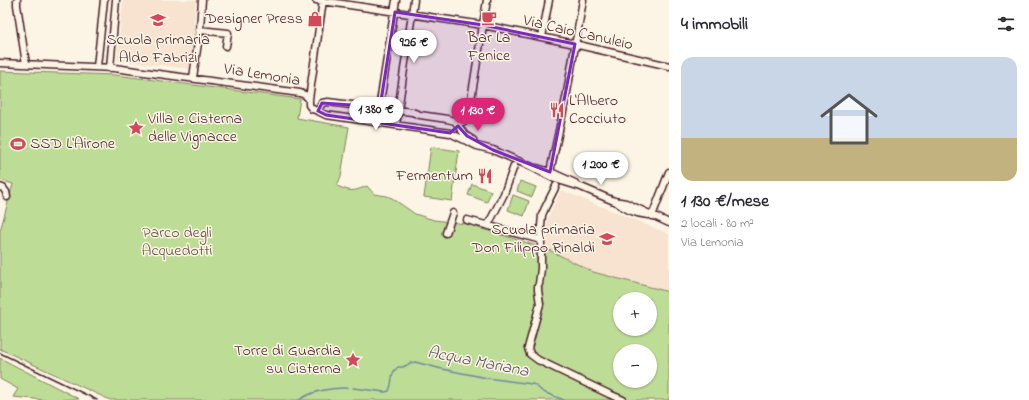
<!DOCTYPE html>
<html lang="it">
<meta charset="utf-8">
<style>
:root{--surface:#fff;--page:#f2f2f3;--text:#2b2b33;--muted:#7c7c81;--line:#e1e1e2;--accent:#db2777}
body{margin:0;font-family:"Indie Flower",sans-serif;background:var(--page);color:var(--text);height:100vh;display:flex;flex-direction:column;font-size:15px;white-space:nowrap}
*{box-sizing:border-box;margin:0}
p{font-size:13px;color:var(--muted)}
.icon{flex:none;width:22px;height:22px;fill:none;stroke:currentColor;stroke-width:2;stroke-linecap:round;stroke-linejoin:round}
.map{position:relative;flex:1;overflow:hidden}
.details{display:flex;flex-direction:column;background:var(--surface);width:360px}
.details>*{flex:none}
.controls{position:absolute;left:613px;top:292px;display:grid;gap:8px}
.controls a{display:grid;place-items:center;width:44px;height:44px;border-radius:50%;background:var(--surface);box-shadow:0 1px 3px #0004;font-size:20px}
.price{position:absolute;translate:-50% -34px;padding:0 9px;border-radius:14px;background:#fff;color:#222;font-size:13px;line-height:26px;filter:drop-shadow(0 1px 2px #0008)}
.price::after{content:'';position:absolute;left:50%;top:24px;width:12px;height:9px;margin-left:-6px;background:inherit;clip-path:polygon(0 0,100% 0,50% 100%)}
.price.active{background:var(--accent);color:#fff}
ul{padding:0;list-style:none}
li{display:grid;align-content:center;gap:8px;height:212px;padding:0 12px}
li+li{border-top:1px solid var(--line)}
li span{display:grid;place-items:center;height:124px;border-radius:12px;color:#555}
li>.icon{margin-inline-start:auto}
span .icon{width:72px;height:72px;fill:#fffc;stroke-width:1}
li b{font-size:17px}
h2{display:flex;justify-content:space-between;align-items:center;height:48px;padding:0 12px;font-size:17px}
main{display:flex;flex:1;min-height:0}
.map>svg:first-child{display:block}
.built{fill:#f7e3cf}
.green{fill:#bddd96;stroke:#847e60;fill-rule:evenodd}
.lines{fill:none;stroke-linecap:round;stroke-linejoin:round}
.stream{stroke:#71879f;stroke-width:1.5}
.street-casing{stroke:#4a1f2b;stroke-width:9}
.street{stroke:#fcf5e5;stroke-width:6}
.rail{stroke:#4a1f2b;stroke-width:1.5}
.marked{fill:#7b2cbf;fill-opacity:0.2;stroke:#7b2cbf;stroke-width:3;stroke-linejoin:round}
.labels{text-anchor:middle;dominant-baseline:central;stroke-width:3;stroke-linejoin:round;paint-order:stroke}
.poi-label{font-size:16px;fill:#4a1f2b;stroke:#fcf5e5;text-anchor:end}
.street-label{font-size:16px;fill:#4a1f2b;stroke:#fcf5e5}
.park-label{font-size:16px;fill:#674e46;stroke:#fcf5e5}
.water-label{font-size:17px;font-style:italic;fill:#5e5365;stroke:#fcf5e5}
</style>
<main>
<div class="map">
<svg width="669" height="400" viewBox="0 0 669 400">
<rect width="100%" height="100%" fill="#fcf5e5"/>
<filter id="ink" filterUnits="userSpaceOnUse"><feTurbulence type="fractalNoise" baseFrequency=".025" numOctaves="2"/><feDisplacementMap in="SourceGraphic" scale="8" xChannelSelector="R" yChannelSelector="G"/><feConvolveMatrix kernelMatrix="1 2 1 2 8 2 1 2 1" color-interpolation-filters="sRGB"/></filter>
<g filter="url(#ink)">
<!-- built -->
<path class="built" d="M123 0H196L191 69 117 60Z
M561 190 669 234V292L593 272 547 249V220Z"/>
<!-- green -->
<path class="green" d="M0 71 116 75 300 99 297 118 349 127 341 176 337 186C352 192 352 192 367 186L374 194 387 196 392 198 415 214 434 220 466 224 547 249 593 272 669 292V400H110L0 349V231L13 184 0 180ZM620 299H650V329H620ZM620 351H650V381H620Z
M431 147 459 151 452 201 424 197Z
M520 181 536 187 532 197 517 191Z
M472 184 491 191 487 202 468 195Z
M513 195 529 201 524 216 508 210Z
M0 358 79 399 45 400 13 397 18 389 0 379Z"/>
<g class="lines">
<!-- stream -->
<path class="stream" d="M353 388 385 392 389 391C394 381 389 374 398 367H403L411 363 415 362 442 369 487 378 532 384 535 385 543 392 564 400
M299 400C312 391 331 388 347 388"/>
<!-- street casing -->
<g class="street-casing">
<path id="street" d="M17 0V5L26 64
M316 0 483 25 570 43 669 66
M323 0 309 99V105L312 109 318 111 326 115 450 133 477 146 493 150 532 167 555 179 581 187 614 201 626 203 669 223
M199 30 228 33 226 46
M542 37 549 0
M0 63 114 68 300 93 305 95 309 99
M97 67 104 0
M110 68 116 0
M193 78 200 28 202 0
M318 111 322 103 328 102 360 106H365L412 112 420 115 447 119 459 122H463L466 120 468 117 469 112 487 0
M455 121 465 135 473 140
M377 122 396 0
M396 125 414 0
M537 168 553 173 575 183
M550 172 566 98 583 0
M0 187 3 188 6 192 7 197
M615 201C624 209 636 214 648 215
M652 216 669 172
M467 220 541 240
M488 225 504 194 514 166
M446 233 453 213
M539 284 541 269V226L542 215 545 208 556 186
M538 286V290L540 304 528 348 530 354 538 360 609 394 623 400"/>
</g>
<!-- street -->
<use href="#street" class="street"/>
<!-- rail -->
<path class="rail" d="M0 353 97 400"/>
</g>
</g>
<!-- marked area -->
<path class="marked" d="M395 12 483 25 575 44 550 172 493 150 467 136 458 126 450 133 326 115 318 111 322 103 380 107Z"/>
<!-- icons -->
<defs>
<g id="cafe-bare" transform="scale(1.2)"><path d="M-5.5-4.5H6V0H3Q3 3.5 0 3.5H-2.5Q-5.5 3.5-5.5 0ZM3-3.2v2h1.7v-2ZM-6 4.5H4V6H-6Z" fill="#d1495b" stroke="#fcf5e5" stroke-width="2.5" paint-order="stroke"/></g>
<g id="shop-bare" transform="scale(1.2)"><path d="M-5-2.5h2.3a2.7 3.5 0 0 1 5.4 0H5L5.5 6h-11ZM-1.5-2.5h3a1.5 2.3 0 0 0-3 0Z" fill="#d1495b" stroke="#fcf5e5" stroke-width="2.5" paint-order="stroke"/></g>
<g id="school-bare" transform="scale(1.2)"><path d="M0-5L7-2L0 1L-7-2ZM-4 1L0 2.5L4 1V4Q0 6-4 4Z" fill="#d1495b" stroke="#fcf5e5" stroke-width="2.5" paint-order="stroke"/></g>
<g id="restaurant-bare" transform="scale(1.2)"><path d="M-5-6h1v4h1v-4h1v4h1v-4h1v5L-1.5 .5V6h-2V.5L-5-1ZM5-6V6H3V1.5H1.5Q1.5-4 5-6Z" fill="#d1495b" stroke="#fcf5e5" stroke-width="2.5" paint-order="stroke"/></g>
<g id="sight-bare" transform="scale(1.2)"><path d="M0-6L1.8-2.2L6-1.7L2.9 1.2L3.7 5.4L0 3.3L-3.7 5.4L-2.9 1.2L-6-1.7L-1.8-2.2Z" fill="#d1495b" stroke="#fcf5e5" stroke-width="2.5" paint-order="stroke"/></g>
<g id="stadium-bare" transform="scale(1.2)"><path d="M0-5a6.5 5 0 1 0 0 10a6.5 5 0 1 0 0-10ZM-3.5-1.8h7v3.6h-7Z" fill="#d1495b" stroke="#fcf5e5" stroke-width="2.5" paint-order="stroke"/></g>
</defs>
<g fill-rule="evenodd">
<use href="#cafe-bare" x="489" y="18"/>
<use href="#shop-bare" x="315" y="19"/>
<use href="#school-bare" x="158" y="20"/>
<use href="#restaurant-bare" x="557" y="110"/>
<use href="#sight-bare" x="136" y="128"/>
<use href="#stadium-bare" x="18" y="144"/>
<use href="#restaurant-bare" x="485" y="176"/>
<use href="#school-bare" x="607" y="239"/>
<use href="#sight-bare" x="353" y="360"/>
</g>
<g class="labels">
<!-- poi labels -->
<g class="poi-label">
<text x="303" y="19">Designer Press</text>
<text x="489" y="38" text-anchor="middle">Bar La<tspan x="489" dy="18">Fenice</tspan></text>
<text x="158" y="40" text-anchor="middle">Scuola primaria<tspan x="158" dy="18">Aldo Fabrizi</tspan></text>
<text x="569" y="101" text-anchor="start">L'Albero<tspan x="569" dy="18">Cocciuto</tspan></text>
<text x="148" y="119" text-anchor="start">Villa e Cisterna<tspan x="148" dy="18">delle Vignacce</tspan></text>
<text x="30" y="144" text-anchor="start">SSD L'Airone</text>
<text x="473" y="176">Fermentum</text>
<text x="595" y="230">Scuola primaria<tspan x="595" dy="18">Don Filippo Rinaldi</tspan></text>
<text x="341" y="351">Torre di Guardia<tspan x="341" dy="18">su Cisterna</tspan></text>
</g>
<!-- street labels -->
<g class="street-label">
<text transform="translate(578 33) rotate(13)">Via Caio Canuleio</text>
<text transform="translate(262 75) rotate(9)">Via Lemonia</text>
</g>
<!-- park labels -->
<g class="park-label">
<text x="177" y="233">Parco degli<tspan x="177" dy="18">Acquedotti</tspan></text>
</g>
<!-- water labels -->
<g class="water-label">
<text transform="translate(478 362) rotate(11)">Acqua Mariana</text>
</g>
</g>
</svg>
<div class="controls">
<a>+</a>
<a>−</a>
</div>
<b class="price" style="left:414px;top:64px">926 €</b>
<b class="price" style="left:376px;top:131px">1 380 €</b>
<b class="price active" style="left:478px;top:132px">1 130 €</b>
<b class="price" style="left:601px;top:186px">1 200 €</b>
</div>
<section class="details">
<h2>4 immobili<svg class="icon" aria-label="filters" viewBox="0 0 24 24"><path d="M4 7h16M4 17h16"/><circle cx="9" cy="7" r="2"/><circle cx="15" cy="17" r="2"/></svg></h2>
<ul>
<li><span style="background:linear-gradient(#c9d6e8 65%,#c2b280 0)"><svg class="icon" aria-label="home" viewBox="0 0 24 24"><path d="M3 11l9-7 9 7M6 9v11h12V9"/></svg></span><div><b>1 130 €/mese</b><p>2 locali · 80 m²</p><p>Via Lemonia</p></div></li>
</ul>
</section>
</main>
